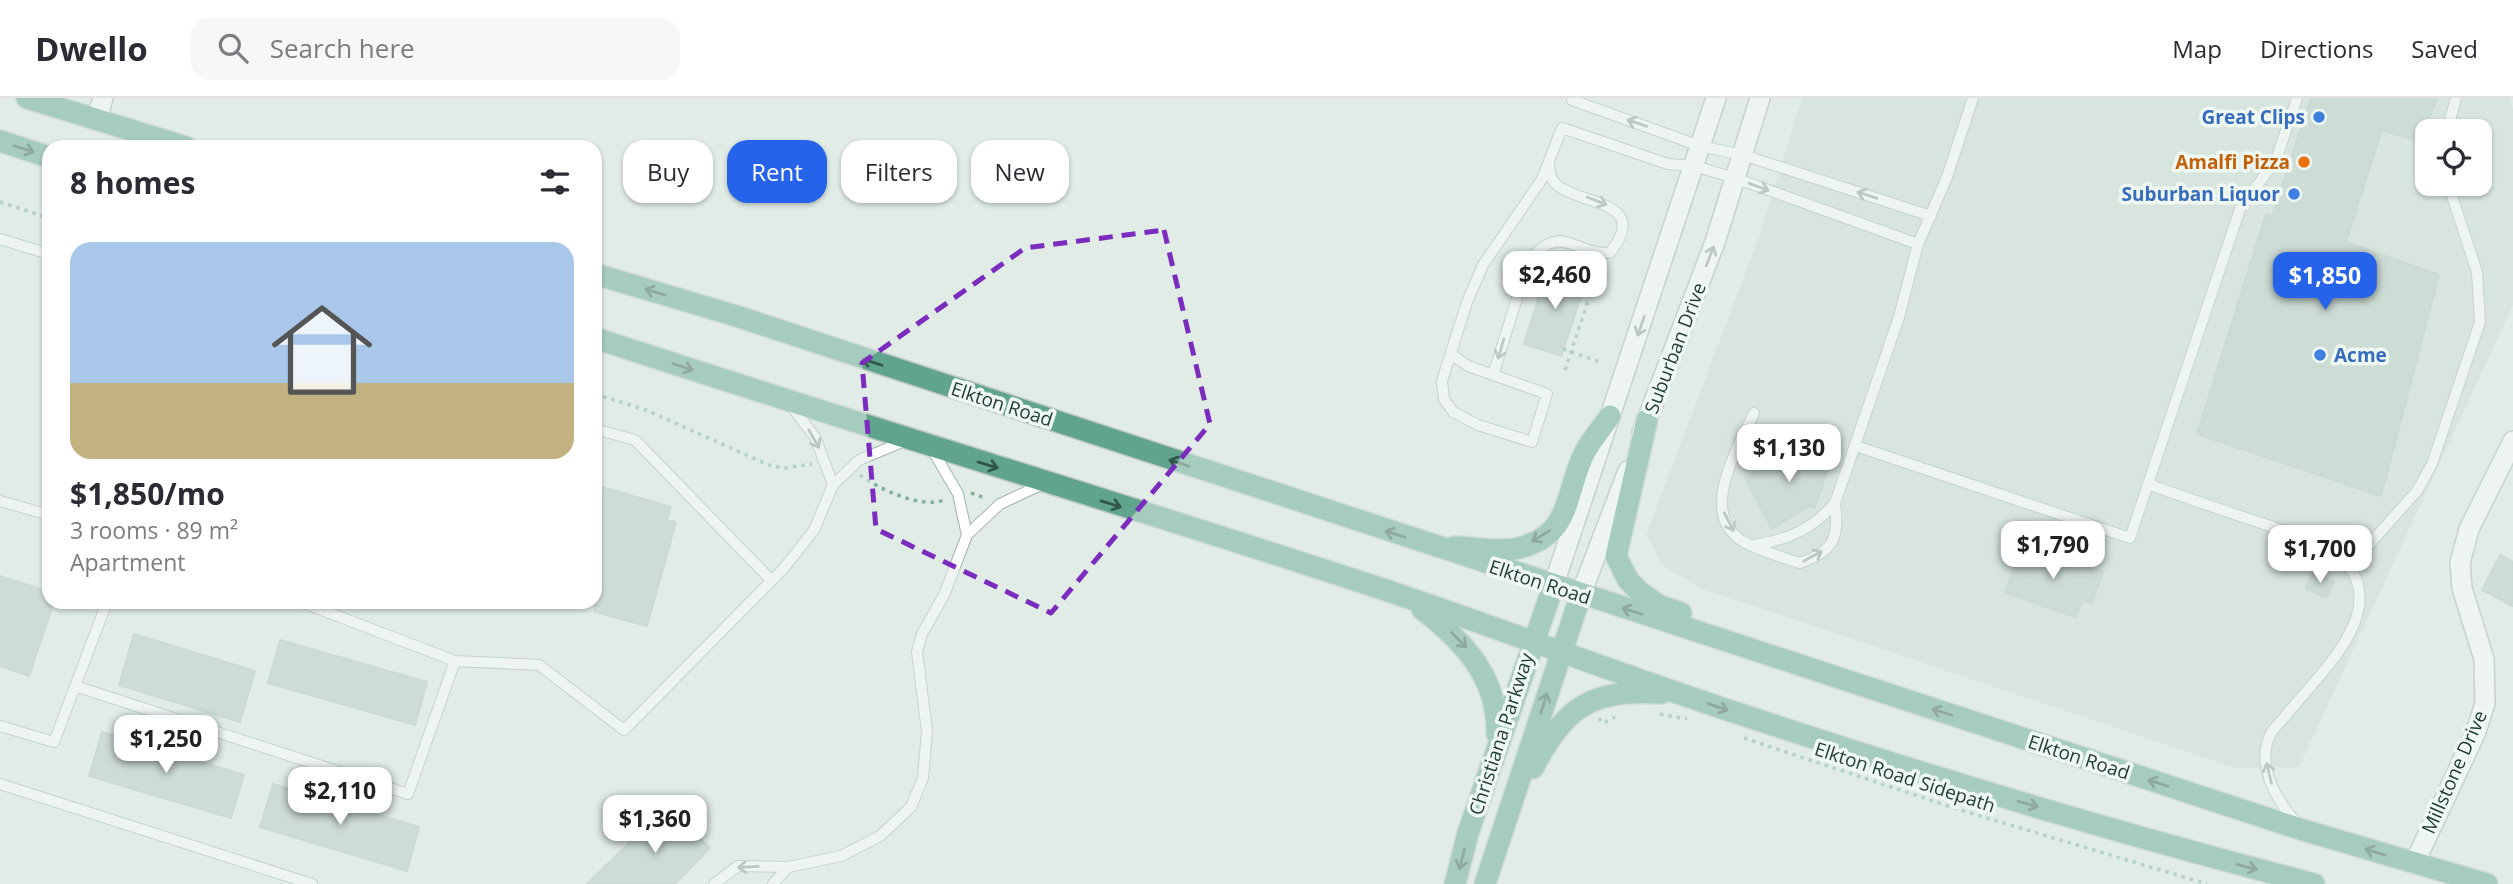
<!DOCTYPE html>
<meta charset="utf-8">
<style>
:root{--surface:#fff;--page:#f7f7f7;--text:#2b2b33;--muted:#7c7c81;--line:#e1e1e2;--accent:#2563eb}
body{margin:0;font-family:"Open Sans",sans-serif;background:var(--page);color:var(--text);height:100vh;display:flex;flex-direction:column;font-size:26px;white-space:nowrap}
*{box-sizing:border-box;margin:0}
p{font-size:23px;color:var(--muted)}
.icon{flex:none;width:38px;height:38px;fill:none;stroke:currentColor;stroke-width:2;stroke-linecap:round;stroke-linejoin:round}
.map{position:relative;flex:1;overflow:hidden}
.sheet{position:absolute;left:42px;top:42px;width:560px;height:469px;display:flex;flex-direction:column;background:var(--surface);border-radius:21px;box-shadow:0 2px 5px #0004}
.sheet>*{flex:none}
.hud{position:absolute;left:623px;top:42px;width:665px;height:63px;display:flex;gap:14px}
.controls{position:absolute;left:2415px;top:21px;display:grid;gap:14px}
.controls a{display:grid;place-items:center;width:77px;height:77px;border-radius:14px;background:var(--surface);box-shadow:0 2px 5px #0004;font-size:35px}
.price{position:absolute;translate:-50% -60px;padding:0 16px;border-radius:14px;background:#fff;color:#222;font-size:23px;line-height:46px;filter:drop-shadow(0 2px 4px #0008)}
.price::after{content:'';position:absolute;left:50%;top:42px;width:21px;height:16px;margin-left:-10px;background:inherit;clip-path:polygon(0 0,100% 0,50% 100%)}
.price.active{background:var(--accent);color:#fff}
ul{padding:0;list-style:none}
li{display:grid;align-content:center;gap:14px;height:371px;padding:0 28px}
li span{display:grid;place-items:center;height:217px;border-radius:21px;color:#555}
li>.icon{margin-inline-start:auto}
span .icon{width:126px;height:126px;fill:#fffc;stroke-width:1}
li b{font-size:30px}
h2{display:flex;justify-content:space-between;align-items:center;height:84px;padding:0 28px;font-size:30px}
.pill{padding:0 24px;border-radius:21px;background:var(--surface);box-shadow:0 2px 5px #0004;font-size:24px;line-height:63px}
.pill.active{background:var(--accent);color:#fff}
header{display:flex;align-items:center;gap:42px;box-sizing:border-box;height:98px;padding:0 35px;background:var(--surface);border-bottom:2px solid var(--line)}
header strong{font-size:33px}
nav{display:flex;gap:38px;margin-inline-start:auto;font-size:24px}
.search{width:490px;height:63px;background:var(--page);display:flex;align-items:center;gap:18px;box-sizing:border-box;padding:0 24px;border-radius:21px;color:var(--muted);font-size:26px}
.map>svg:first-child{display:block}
.built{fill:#cedcd4;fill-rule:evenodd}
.building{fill:#b5c7be;stroke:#b2c6bc;stroke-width:2}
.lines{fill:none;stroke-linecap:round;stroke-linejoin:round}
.lane-casing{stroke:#a2b4ac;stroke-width:12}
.street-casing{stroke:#a2b4ac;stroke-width:22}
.primary-casing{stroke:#c0c9c6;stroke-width:24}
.path{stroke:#7eb29c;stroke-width:3.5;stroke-dasharray:3.5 5;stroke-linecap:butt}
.lane{stroke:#fff;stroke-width:10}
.street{stroke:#fff;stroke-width:19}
.primary{stroke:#61a48d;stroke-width:21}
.oneway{stroke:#8f9e98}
.oneway2{stroke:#305749}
.marked{fill:none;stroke:#7b2cbf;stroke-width:5;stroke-dasharray:14 9;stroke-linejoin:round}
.shop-dot{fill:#3f7fe0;stroke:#f0f8f3;stroke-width:2.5}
.food-dot{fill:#e8710a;stroke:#f0f8f3;stroke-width:2.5}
.labels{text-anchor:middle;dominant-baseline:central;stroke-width:7;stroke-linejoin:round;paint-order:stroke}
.shop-label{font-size:19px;font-weight:bold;fill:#366cbe;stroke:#f0f8f3;text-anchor:end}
.food-label{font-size:19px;font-weight:bold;fill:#c56008;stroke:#f0f8f3;text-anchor:end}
.street-label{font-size:19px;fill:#1f3d32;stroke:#f0f8f3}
</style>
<header>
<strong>Dwello</strong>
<div class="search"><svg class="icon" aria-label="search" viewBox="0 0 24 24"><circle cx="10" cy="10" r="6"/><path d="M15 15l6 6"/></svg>Search here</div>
<nav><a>Map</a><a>Directions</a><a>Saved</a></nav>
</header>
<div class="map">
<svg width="2513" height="786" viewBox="0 0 2513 786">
<rect width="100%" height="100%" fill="#e0ece5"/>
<!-- built -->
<path class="built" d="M1802 0H2510L2513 12V207L2299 669 2235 670 1699 490 1664 468 1646 437 1759 139ZM2427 33H2480V86H2427Z"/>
<!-- building -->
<path class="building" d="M2311 0H2437L2421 44 2382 32 2346 144 2439 177 2381 398 2197 336 2266 116 2272 119Z
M1548 169 1587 182 1561 258 1524 246Z
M1781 346 1809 356 1810 352 1832 359 1815 410 1809 408 1772 431 1745 379 1775 364Z
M595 387 671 409 667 422 676 424 647 528 595 514Z
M2022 446 2103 474 2092 505 2083 502 2076 519 2005 495Z
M2500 457 2513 464V508L2482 492Z
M2313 474 2334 484 2326 500 2306 490Z
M0 478 49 494V504H54L29 578 0 568Z
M134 536 255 573 240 624 119 587Z
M280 542 427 584 415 627 268 585Z
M102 634 244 677 231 720 89 678Z
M273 686 419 729 407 773 260 729Z
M673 714 710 750 675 786H587L658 717 663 722Z"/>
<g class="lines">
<!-- lane casing -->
<g class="lane-casing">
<path id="lane" d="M1572 2 1700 48 1743 57 1931 118
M2447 33 2456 0
M0 141 49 156
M1451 256 1468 268 1547 296 1532 344 1478 327 1453 314 1444 301 1442 283 1467 204 1483 167 1542 81 1562 30 1668 66 1694 68 1735 80 1918 146
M1493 277 1529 162C1563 124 1572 156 1610 155 1652 101 1579 108 1556 86 1550 80 1550 74 1549 66
M791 308 815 339 833 387
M1754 315C1739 349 1696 416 1744 444 1761 453 1782 459 1800 465 1835 453 1839 439 1835 405
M595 331 635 342 771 482
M1856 348 2130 440 2240 111 2276 62 2297 0
M932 351 958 396 967 437
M2148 386C2191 402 2235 416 2279 431 2298 438 2322 442 2337 456 2398 507 2320 575 2287 616 2282 623 2273 630 2270 637 2256 667 2276 702 2296 724
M0 403 49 417
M1754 447C1787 442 1813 431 1835 405L1899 219 1918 146 1947 79 1973 0
M2349 469 2417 393 2432 366 2480 224 2477 174 2448 86
M301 504 455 563 539 567 624 632 784 470 814 432 833 387 859 362 905 343
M75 588 408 696 455 563
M0 628 54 644 107 504
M0 686 312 786
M714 786 738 768 788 769 841 758 880 738 911 709 923 680 927 633 917 554 922 536 944 497 967 437 1000 406 1045 385
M773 786 788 769"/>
</g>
<!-- street casing -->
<g class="street-casing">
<path id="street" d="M97 21 103 0
M1642 335 1715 144 1760 0
M1553 489 1716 0
M1581 496 1628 373
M2414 766 2476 634 2485 605 2484 561 2462 490 2460 465 2469 431 2513 343"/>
</g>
<!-- primary casing -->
<g class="primary-casing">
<path id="primary" d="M27 0 186 49
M0 43 49 59
M595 176 733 217 2303 732 2487 786
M595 240C850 324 1108 401 1364 485 1490 526 1614 575 1740 616 1930 679 2121 736 2314 786
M1647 322 1616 458 1628 482 1640 494 1660 508 1681 515
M1454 449C1473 449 1500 455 1519 450 1574 436 1564 394 1585 354 1592 341 1602 330 1610 318
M1422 511C1464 544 1498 579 1497 636
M1533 670C1566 608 1591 591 1662 595
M1455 786 1468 735 1553 489
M1485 786 1581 496"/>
</g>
<!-- path -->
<path class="path" d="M0 104 49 120
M1563 251 1603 265
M1565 272 1596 179 1571 171 1570 176
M595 296 646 312 771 368 785 370 812 366
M860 377C879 391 921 411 944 402
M971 395 987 401
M1660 616 1687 621
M1599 620 1603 625 1615 619
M1744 640 1957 711 2207 786"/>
<!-- lane -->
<use href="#lane" class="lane"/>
<!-- street -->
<use href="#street" class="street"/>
<!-- primary -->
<use href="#primary" class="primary"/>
</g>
<!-- one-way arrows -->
<defs><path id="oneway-shaft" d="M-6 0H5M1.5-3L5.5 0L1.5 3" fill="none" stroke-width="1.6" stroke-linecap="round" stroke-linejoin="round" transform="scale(1.75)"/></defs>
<g class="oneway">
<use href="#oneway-shaft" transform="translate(1637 25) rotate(-161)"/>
<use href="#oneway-shaft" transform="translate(1759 89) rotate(20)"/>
<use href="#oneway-shaft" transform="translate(1867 97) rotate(-162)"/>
<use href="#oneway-shaft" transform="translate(1597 103) rotate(21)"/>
<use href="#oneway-shaft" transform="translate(1710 158) rotate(-69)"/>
<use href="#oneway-shaft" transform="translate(1641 228) rotate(109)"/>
<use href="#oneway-shaft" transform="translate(1501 251) rotate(106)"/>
<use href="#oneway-shaft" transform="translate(814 341) rotate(60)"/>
<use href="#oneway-shaft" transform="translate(1729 424) rotate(63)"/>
<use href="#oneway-shaft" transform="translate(1813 458) rotate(-29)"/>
<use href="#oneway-shaft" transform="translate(2269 675) rotate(-103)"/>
<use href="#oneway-shaft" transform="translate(748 769) rotate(177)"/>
</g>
<g class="oneway2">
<use href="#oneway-shaft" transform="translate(24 51) rotate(18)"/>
<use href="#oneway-shaft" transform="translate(655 194) rotate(-163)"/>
<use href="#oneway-shaft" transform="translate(872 264) rotate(-162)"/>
<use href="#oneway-shaft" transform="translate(683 269) rotate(18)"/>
<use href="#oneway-shaft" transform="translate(1179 365) rotate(-162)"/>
<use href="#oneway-shaft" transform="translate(988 367) rotate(17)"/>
<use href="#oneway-shaft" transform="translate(1111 406) rotate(17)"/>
<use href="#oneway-shaft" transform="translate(1395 436) rotate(-162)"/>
<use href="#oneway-shaft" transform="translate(1541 438) rotate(148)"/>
<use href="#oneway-shaft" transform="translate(1632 513) rotate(-162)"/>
<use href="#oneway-shaft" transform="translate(1459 542) rotate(45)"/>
<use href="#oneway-shaft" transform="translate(1544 605) rotate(-72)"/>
<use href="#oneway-shaft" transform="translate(1718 609) rotate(19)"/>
<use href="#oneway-shaft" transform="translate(1942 614) rotate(-162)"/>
<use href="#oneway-shaft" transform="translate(2158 685) rotate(-162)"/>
<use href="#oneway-shaft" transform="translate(2028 706) rotate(16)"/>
<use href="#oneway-shaft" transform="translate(2375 754) rotate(-163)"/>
<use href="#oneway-shaft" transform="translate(1462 761) rotate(104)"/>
<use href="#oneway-shaft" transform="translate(2247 769) rotate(14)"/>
</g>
<!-- marked area -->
<path d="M0 0H2513V786H0ZM1164 132 1210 326 1051 515 876 431 862 265 1025 150Z" fill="#e0ece5" fill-opacity=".55" fill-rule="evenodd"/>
<path class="marked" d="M1164 132 1210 326 1051 515 876 431 862 265 1025 150Z"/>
<!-- markers -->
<g class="shop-dot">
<circle cx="2319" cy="19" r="7"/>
<circle cx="2294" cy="96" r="7"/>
<circle cx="2320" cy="257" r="7"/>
</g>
<circle class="food-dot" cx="2304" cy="64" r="7"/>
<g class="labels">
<!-- shop labels -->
<g class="shop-label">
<text x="2305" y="19">Great Clips</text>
<text x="2280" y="96">Suburban Liquor</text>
<text x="2334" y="257" text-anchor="start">Acme</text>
</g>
<!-- food labels -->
<g class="food-label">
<text x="2290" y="64">Amalfi Pizza</text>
</g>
<!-- street labels -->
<g class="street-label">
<text transform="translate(1675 250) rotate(-69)">Suburban Drive</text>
<text transform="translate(1002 306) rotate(18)">Elkton Road</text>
<text transform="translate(1540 484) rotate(18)">Elkton Road</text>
<text transform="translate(1501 636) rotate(-72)">Christiana Parkway</text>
<text transform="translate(2079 659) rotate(18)">Elkton Road</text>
<text transform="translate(2454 674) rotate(-66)">Millstone Drive</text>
<text transform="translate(1905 679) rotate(18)">Elkton Road Sidepath</text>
</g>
</g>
</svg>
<div class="controls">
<a><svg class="icon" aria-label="locate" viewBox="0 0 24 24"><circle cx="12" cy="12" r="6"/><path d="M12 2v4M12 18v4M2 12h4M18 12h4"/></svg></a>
</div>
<b class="price" style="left:1555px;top:213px">$2,460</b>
<b class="price active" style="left:2325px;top:214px">$1,850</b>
<b class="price" style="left:1789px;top:386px">$1,130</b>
<b class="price" style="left:2053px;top:483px">$1,790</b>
<b class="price" style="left:2320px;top:487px">$1,700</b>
<b class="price" style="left:166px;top:677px">$1,250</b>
<b class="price" style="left:340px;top:729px">$2,110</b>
<b class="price" style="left:655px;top:757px">$1,360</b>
<div class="hud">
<a class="pill">Buy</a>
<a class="pill active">Rent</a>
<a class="pill">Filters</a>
<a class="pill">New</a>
</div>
<section class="sheet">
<h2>8 homes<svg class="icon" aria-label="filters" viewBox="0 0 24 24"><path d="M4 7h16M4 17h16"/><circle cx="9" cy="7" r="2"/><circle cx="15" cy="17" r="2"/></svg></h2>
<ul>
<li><span style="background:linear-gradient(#a9c7e8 65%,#c2b280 0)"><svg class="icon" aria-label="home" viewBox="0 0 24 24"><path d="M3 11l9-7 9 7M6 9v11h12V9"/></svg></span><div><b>$1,850/mo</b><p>3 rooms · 89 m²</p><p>Apartment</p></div></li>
</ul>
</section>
</div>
